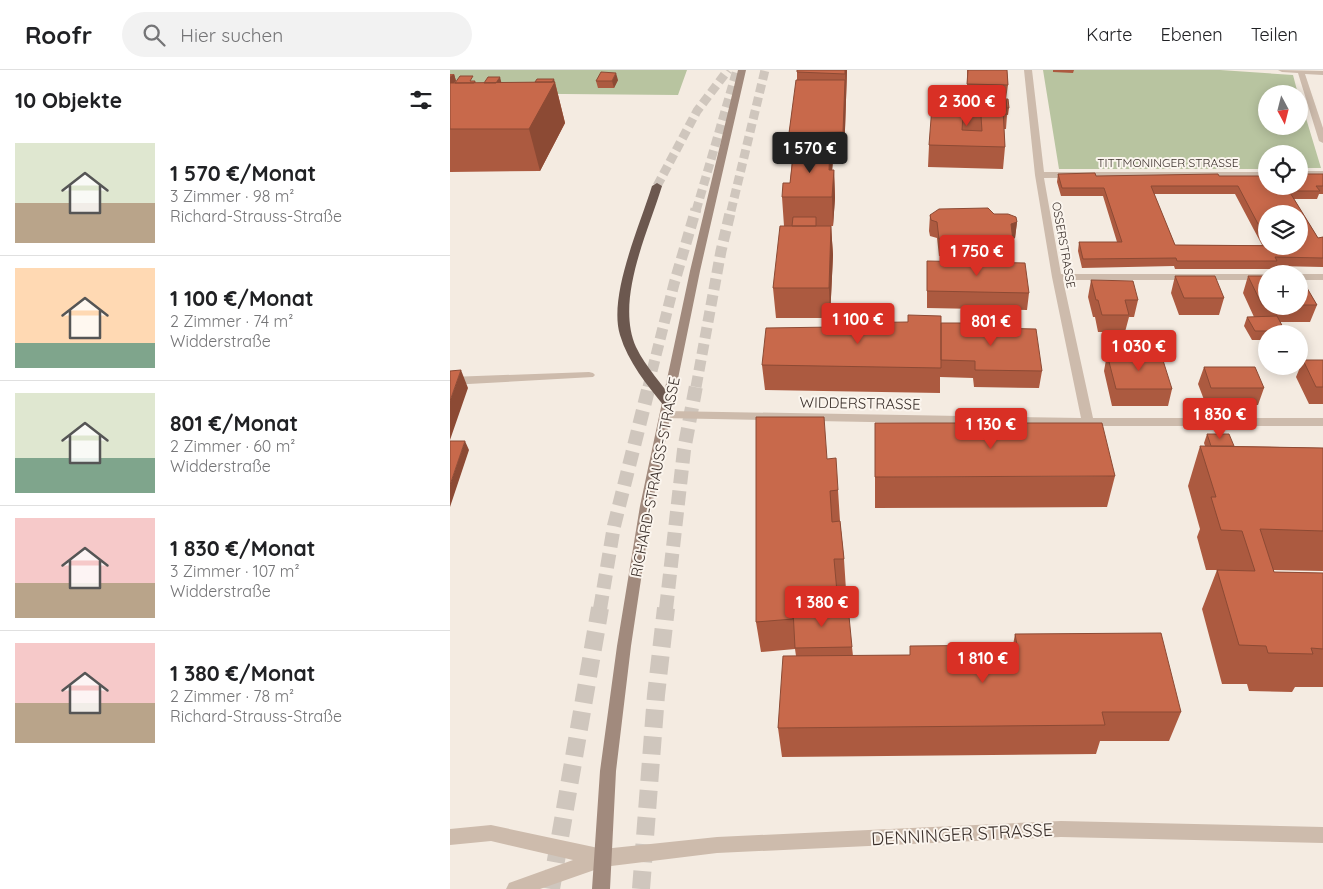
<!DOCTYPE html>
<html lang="de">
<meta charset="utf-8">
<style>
:root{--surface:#fff;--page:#f2f2f2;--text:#202124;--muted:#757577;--line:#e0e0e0;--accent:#d93025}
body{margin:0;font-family:Quicksand,sans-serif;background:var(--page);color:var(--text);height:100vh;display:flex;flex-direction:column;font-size:19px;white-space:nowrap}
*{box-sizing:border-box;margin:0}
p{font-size:16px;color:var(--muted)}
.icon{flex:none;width:28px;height:28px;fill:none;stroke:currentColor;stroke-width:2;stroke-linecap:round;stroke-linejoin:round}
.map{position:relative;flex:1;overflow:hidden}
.sheet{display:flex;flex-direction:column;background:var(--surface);width:450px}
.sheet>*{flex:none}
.needle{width:32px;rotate:173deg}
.controls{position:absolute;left:808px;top:15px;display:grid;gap:10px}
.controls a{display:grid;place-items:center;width:50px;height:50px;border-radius:50%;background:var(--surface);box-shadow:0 2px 12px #0003;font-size:25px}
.price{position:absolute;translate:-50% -42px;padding:0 11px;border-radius:5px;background:var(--accent);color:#fff;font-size:16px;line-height:32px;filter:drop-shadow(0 1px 2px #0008)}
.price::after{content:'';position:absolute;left:50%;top:30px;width:15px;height:11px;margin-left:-8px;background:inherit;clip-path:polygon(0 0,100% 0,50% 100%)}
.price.on{background:#222;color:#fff}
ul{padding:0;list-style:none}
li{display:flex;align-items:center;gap:15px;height:125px;padding:0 15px}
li+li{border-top:1px solid var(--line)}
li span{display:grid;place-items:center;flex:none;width:140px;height:100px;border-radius:0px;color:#555}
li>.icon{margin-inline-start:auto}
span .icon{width:60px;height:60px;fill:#fffc;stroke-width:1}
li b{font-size:21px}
h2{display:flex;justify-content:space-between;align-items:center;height:60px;padding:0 15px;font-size:21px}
header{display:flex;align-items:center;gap:30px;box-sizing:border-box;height:70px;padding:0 25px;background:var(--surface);border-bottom:1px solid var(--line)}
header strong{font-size:24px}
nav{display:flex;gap:28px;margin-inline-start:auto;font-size:18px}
.search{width:350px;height:45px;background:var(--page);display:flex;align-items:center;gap:12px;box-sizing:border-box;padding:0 18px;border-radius:28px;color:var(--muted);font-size:19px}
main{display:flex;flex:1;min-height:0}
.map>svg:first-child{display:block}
.green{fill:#b8c4a0}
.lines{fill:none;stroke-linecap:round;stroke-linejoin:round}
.trunk-tunnel-far3{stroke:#cfc6bd;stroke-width:9;stroke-dasharray:9 4.5;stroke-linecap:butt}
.trunk-tunnel-far2{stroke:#cfc6bd;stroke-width:11;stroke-dasharray:11 5.5;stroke-linecap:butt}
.trunk-tunnel-far1{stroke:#cfc6bd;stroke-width:14;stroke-dasharray:14 7;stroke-linecap:butt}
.trunk-tunnel{stroke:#cfc6bd;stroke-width:18;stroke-dasharray:18 9;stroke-linecap:butt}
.service{fill:#cdbbac;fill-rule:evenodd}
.minor{fill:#cdbbac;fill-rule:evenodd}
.tertiary{fill:#cdbbac;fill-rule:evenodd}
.secondary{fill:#a18a7d;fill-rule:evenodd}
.trunk{fill:#6c584f;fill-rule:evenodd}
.wall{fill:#ac5a40;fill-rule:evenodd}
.shaded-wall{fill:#8c4a34}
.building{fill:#c8694b;stroke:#8c4a34;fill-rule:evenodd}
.labels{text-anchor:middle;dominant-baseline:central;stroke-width:4;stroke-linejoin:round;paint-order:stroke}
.far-street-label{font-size:12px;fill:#3b302b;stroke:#fbf5ee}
.street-label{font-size:15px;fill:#3b302b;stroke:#fbf5ee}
.near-street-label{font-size:18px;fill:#3b302b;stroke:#fbf5ee}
</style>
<header>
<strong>Roofr</strong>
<div class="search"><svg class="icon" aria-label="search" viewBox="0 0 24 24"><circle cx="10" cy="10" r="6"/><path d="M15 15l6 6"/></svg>Hier suchen</div>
<nav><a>Karte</a><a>Ebenen</a><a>Teilen</a></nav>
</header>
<main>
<section class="sheet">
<h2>10 Objekte<svg class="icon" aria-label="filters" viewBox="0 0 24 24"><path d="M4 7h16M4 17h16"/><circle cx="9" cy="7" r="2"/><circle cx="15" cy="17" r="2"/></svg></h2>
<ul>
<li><span style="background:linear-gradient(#dfe7d0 60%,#b9a48a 0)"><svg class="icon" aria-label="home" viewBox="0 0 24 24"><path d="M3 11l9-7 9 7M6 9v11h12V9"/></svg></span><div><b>1 570 €/Monat</b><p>3 Zimmer · 98 m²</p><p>Richard-Strauss-Straße</p></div></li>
<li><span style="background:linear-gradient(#ffd9b3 75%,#7fa58c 0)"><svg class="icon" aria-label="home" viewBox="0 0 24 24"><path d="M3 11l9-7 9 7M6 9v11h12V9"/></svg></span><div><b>1 100 €/Monat</b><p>2 Zimmer · 74 m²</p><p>Widderstraße</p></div></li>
<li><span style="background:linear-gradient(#dfe7d0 65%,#7fa58c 0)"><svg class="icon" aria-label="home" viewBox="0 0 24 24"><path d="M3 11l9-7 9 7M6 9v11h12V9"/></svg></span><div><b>801 €/Monat</b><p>2 Zimmer · 60 m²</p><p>Widderstraße</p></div></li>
<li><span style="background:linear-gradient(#f6c9c9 65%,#b9a48a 0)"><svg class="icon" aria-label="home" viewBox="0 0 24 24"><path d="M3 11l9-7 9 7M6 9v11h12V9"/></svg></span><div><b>1 830 €/Monat</b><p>3 Zimmer · 107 m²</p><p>Widderstraße</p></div></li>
<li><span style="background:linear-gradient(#f6c9c9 60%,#b9a48a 0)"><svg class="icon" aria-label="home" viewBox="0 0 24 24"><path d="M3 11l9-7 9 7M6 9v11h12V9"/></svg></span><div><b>1 380 €/Monat</b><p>2 Zimmer · 78 m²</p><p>Richard-Strauss-Straße</p></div></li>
</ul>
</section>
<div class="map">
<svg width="873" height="819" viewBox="0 0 873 819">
<rect width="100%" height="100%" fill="#f4ebe1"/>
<!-- green -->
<path class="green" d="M0 0H237L228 25 0 23Z
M593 0H770L843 5 848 24H816V56H849V25L871 98H849V84H816V99H609Z"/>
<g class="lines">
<!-- trunk-tunnel-far3 -->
<path class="trunk-tunnel-far3" d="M207 116 247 41 278 0
M246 141 287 0
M281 141 315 0"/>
<!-- trunk-tunnel-far2 -->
<path class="trunk-tunnel-far2" d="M198 317 224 214 246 139
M246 317 271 181 281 139"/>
<!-- trunk-tunnel-far1 -->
<path class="trunk-tunnel-far1" d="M150 539 164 456 199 316
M216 539 234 380 246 316"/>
<!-- trunk-tunnel -->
<path class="trunk-tunnel" d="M101 819 150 538
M191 819 206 625 216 538"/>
<!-- service -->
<path class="service" d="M139 302 143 303 145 305 143 307 0 315V307Z"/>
<!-- minor -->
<path class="minor" d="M574 0H582L594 102H816V107L594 108 611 204H816V210H613L643 348H873V356H638L212 348 210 345 212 342 216 341 631 348 602 207 585 105Z
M828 0 873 1V5L855 4 873 58V73L869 71 848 3 832 2Z
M849 101H873V107H849Z
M849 204H873V210H849Z"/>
<!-- tertiary -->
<path class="tertiary" d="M611 751 873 757V773L611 767 267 783 153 797 90 819H56L59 813 123 790 41 771 0 775V759L41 755 153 779 267 767Z"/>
<!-- secondary -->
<path class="secondary" d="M288 0H296L250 201 202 436 181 576 166 701 160 819H142L150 701 167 576 190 436 240 201Z"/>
<!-- trunk -->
<path class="trunk" d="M207 113 212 116C198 162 165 230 186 277 196 298 213 314 225 334L219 338 215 337C197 315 178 292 170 265 158 226 190 155 202 116Z"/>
</g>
<!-- wall -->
<path class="wall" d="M347 0H397L394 89H383L382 100H384L385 128 383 156H367H381L383 185 380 248H326L323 218 334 156 332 127 340 113 342 90H341L339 63 347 10Z
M517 0H557L558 15 556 29 559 38 558 45H557L556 59H554L555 77 553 99 478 97 479 75 505 36 538 30V29H517Z
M603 0H624L623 3 603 2Z
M0 4H4L6 11 4 13 25 11 26 13 105 12 115 53 90 101 0 102Z
M168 10 164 18H148L146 11Z
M608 104 646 106H769L816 116 873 104V124H869L867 129H844L868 168 873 167V197L826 196 824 199H725L724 196 632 198 628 181 629 172H667L653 126H611L607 112ZM704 124H785L812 175H725ZM816 144 849 176H816Z
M544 144 567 152 565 168 563 169 561 187 520 188 489 186 487 168 480 166 479 161 480 145Z
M477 191 579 223 577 240 477 238Z
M725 206 774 228 769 245H729L721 223Z
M798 206H816V236H849V206L867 235 860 252H830L835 261 834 264H816V270H802L794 256 797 247H804L793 223Z
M641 210 688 230 684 247H679L675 262H648L645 247H643L638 227Z
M491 253 541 258 592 301 589 318 524 317 523 308 490 307V323L315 320 312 295 385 257Z
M657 284 722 319 718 336H662L654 301Z
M853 290H873V334H859L846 307Z
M754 297 814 318 808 335H756L748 314Z
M757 364 784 376 873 378V501L824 500V502L873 503V617H845L842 622 799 621 797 614H772L752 539 767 500H756L747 467 750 459 738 416 750 376H755L754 373Z
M377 389 388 420 390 451 394 489 396 520H387L402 577 403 586 460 585 563 575 565 564 731 642 719 671H650L646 684 332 687 328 658 346 586 345 579 311 582 306 552Z
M665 406 657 437 425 438V407Z"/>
<!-- shaded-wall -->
<path class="shaded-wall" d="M395 0H397L394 89 393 62 395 10 396 28V22Z
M166 3 168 10 164 18 162 11Z
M4 4 6 11 1 16 0 13V7Z
M50 7 52 15 45 14Z
M104 9 115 53 90 101 79 59 99 17Z
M382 68 383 90 380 128 379 100Z
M384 100 385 128 383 156 382 127Z
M567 152 565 168 559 171 561 154Z
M381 156 383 185 380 248 379 218Z
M11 300 18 318 0 370V331Z
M15 371 19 380 0 437V415Z"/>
<!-- building -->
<path class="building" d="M347 0H395V4L347 2Z
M518 0H557L558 15 517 14Z
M151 2 166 3 162 11H146Z
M10 6H23L20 11H25L24 13H5Z
M38 7H50L46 13H34Z
M87 9H104L102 12H85Z
M346 10H395L393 62 339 63Z
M105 12 79 59H0V13Z
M505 29 556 30 557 44H554L553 38 492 36H505Z
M538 29H558L559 38H557L556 30H538Z
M482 36 553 38 555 77 479 75ZM513 46H531L532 61 512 60Z
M344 68H382L381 83 380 78H344Z
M344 78H380L379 100H384L382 127H332L333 113H340Z
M645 103 646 106 768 104 769 106H816V116H849V104H873V116H866L870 121H839L868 168 873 167V188L825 187 827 191H727L726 188 633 189 629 172H672L654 118H612L608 104ZM701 116H788L816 169V144H849V176L725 175Z
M538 138 544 144H558L566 147 567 152 561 154 563 171 521 172 489 169 487 152 481 150 480 145 489 139Z
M343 147H366V156H342Z
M330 156H381L379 218H323Z
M477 191 575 193 579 223 477 221Z
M725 206H765L774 228H734Z
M798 206H816V235H812Z
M849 206H850L867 235H849Z
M641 210 683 211 688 230H675L679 245H652L648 230H646Z
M458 245 491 246V298L312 295 316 258 385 257V253L458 252Z
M827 246 835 261H805L797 247Z
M491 253H540L541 258 586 259 592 301 525 300V291L491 290Z
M657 284H711L722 319H666Z
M853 290H873V317H866Z
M754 297H805L814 318H761Z
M11 300 0 331V301Z
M306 347H374L377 389 386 388 388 420 380 421 382 452 390 451 394 489H384L387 522H396L397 536 343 540V549L306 552Z
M425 353H652L665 406 425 407Z
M757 364H779L784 376H761Z
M0 371H15L0 415Z
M750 376 873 378V461L810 459 824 502 873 503V579L861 578 863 584 818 583 816 576 789 575 767 500 805 501 792 461 771 460 761 427H766Z
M398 536 402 577 345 578 343 540Z
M711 563 731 642H652L655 655 328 658 333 586 460 585V576L567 575 565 564Z"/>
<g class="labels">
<!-- far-street labels -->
<g class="far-street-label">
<text x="718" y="92">TITTMONINGER STRASSE</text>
<text transform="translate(614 175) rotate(80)">OSSERSTRASSE</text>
</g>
<!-- street labels -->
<g class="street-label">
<text transform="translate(410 333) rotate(1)">WIDDERSTRASSE</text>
<text transform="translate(205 407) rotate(-79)">RICHARD-STRAUSS-STRASSE</text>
</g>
<!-- near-street labels -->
<g class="near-street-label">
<text transform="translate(512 764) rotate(-3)">DENNINGER STRASSE</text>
</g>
</g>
</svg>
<div class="controls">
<a><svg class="needle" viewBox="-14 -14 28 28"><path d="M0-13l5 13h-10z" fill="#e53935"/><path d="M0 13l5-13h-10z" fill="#757577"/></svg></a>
<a><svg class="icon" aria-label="locate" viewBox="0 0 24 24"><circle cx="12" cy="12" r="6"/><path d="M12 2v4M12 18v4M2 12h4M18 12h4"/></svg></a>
<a><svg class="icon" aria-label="layers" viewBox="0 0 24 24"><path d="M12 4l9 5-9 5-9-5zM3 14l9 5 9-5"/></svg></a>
<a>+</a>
<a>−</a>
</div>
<b class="price" style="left:517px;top:57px">2 300 €</b>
<b class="price on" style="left:360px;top:104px">1 570 €</b>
<b class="price" style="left:527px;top:207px">1 750 €</b>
<b class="price" style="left:408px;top:275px">1 100 €</b>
<b class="price" style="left:541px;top:277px">801 €</b>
<b class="price" style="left:689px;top:302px">1 030 €</b>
<b class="price" style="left:770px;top:370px">1 830 €</b>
<b class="price" style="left:541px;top:380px">1 130 €</b>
<b class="price" style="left:372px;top:558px">1 380 €</b>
<b class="price" style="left:533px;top:614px">1 810 €</b>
</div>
</main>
